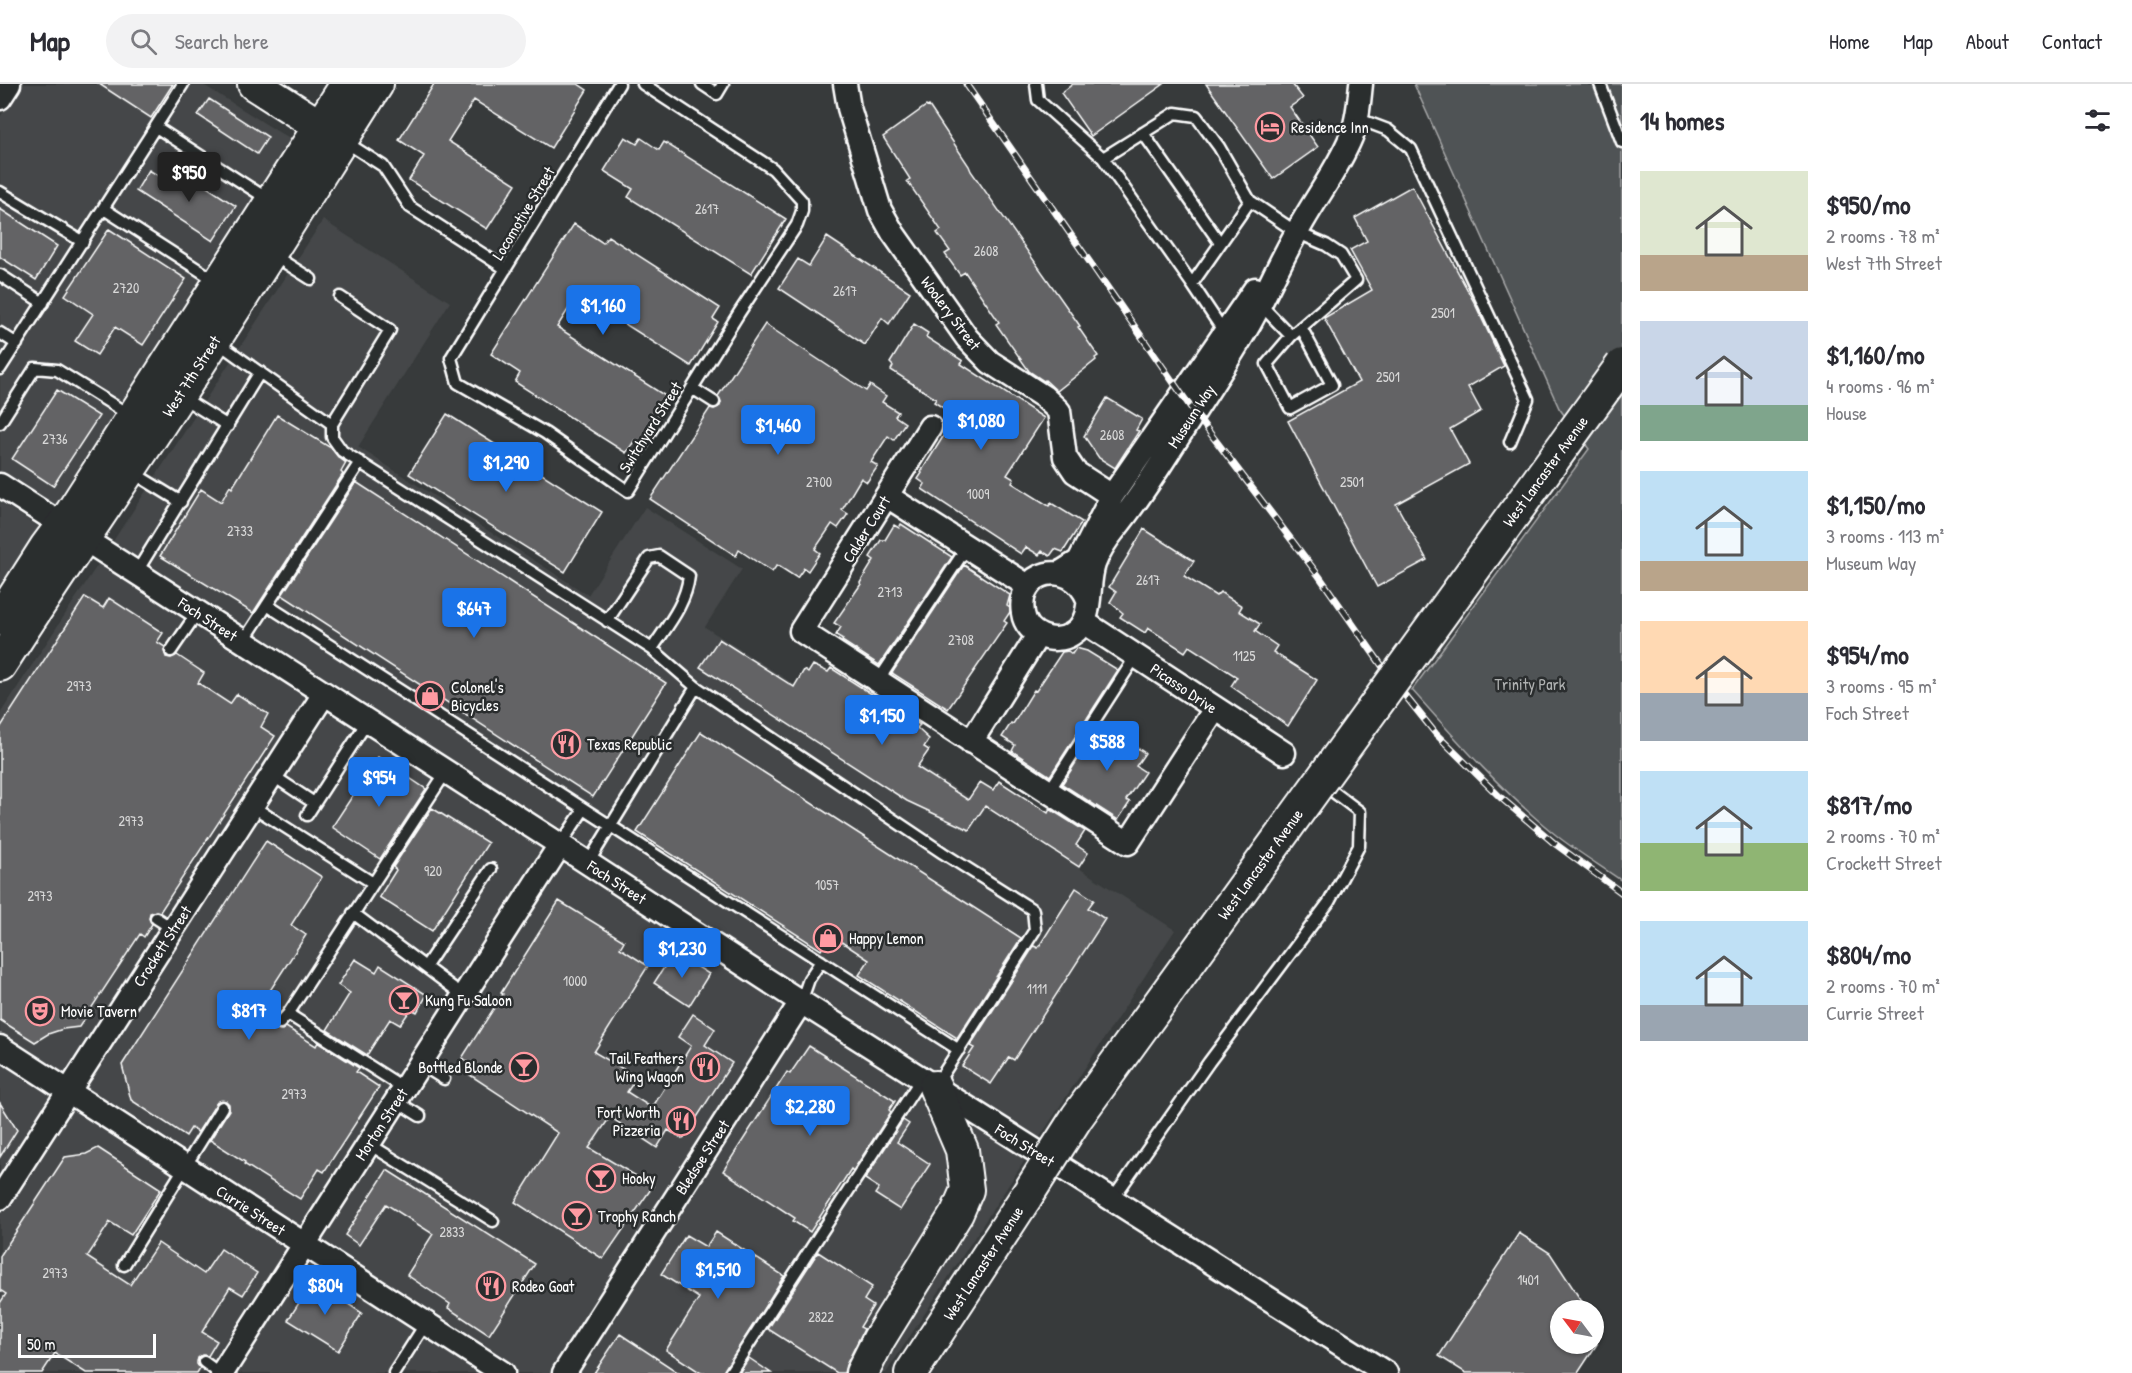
<!DOCTYPE html>
<meta charset="utf-8">
<style>
:root{--surface:#fff;--page:#f2f2f3;--text:#2b2b33;--muted:#7c7c81;--line:#e1e1e2;--accent:#1a73e8}
body{margin:0;font-family:"Patrick Hand",sans-serif;background:var(--page);color:var(--text);height:100vh;display:flex;flex-direction:column;font-size:22px;white-space:nowrap}
*{box-sizing:border-box;margin:0}
p{font-size:20px;color:var(--muted)}
.icon{flex:none;width:33px;height:33px;fill:none;stroke:currentColor;stroke-width:2;stroke-linecap:round;stroke-linejoin:round}
.map{position:relative;flex:1;overflow:hidden}
.panel{display:flex;flex-direction:column;background:var(--surface);width:510px}
.panel>*{flex:none}
.needle{width:39px;rotate:302deg}
.tools{position:absolute;left:1550px;top:1216px;display:grid;gap:12px}
.tools a{display:grid;place-items:center;width:54px;height:54px;border-radius:50%;background:var(--surface);box-shadow:0 2px 4px #0004;font-size:30px}
.scale{position:absolute;left:18px;bottom:15px;width:138px;box-sizing:border-box;padding-left:6px;border:3px solid #fff;border-top:0;font-size:16px;line-height:21px;white-space:nowrap;color:#fff;-webkit-text-stroke:4px #2a2d2e;paint-order:stroke}
.price{position:absolute;translate:-50% -51px;padding:0 14px;border-radius:6px;background:var(--accent);color:#fff;font-size:20px;line-height:39px;filter:drop-shadow(0 2px 3px #0008)}
.price::after{content:'';position:absolute;left:50%;top:36px;width:18px;height:14px;margin-left:-9px;background:inherit;clip-path:polygon(0 0,100% 0,50% 100%)}
.price.on{background:#222;color:#fff}
ul{padding:0;list-style:none}
li{display:flex;align-items:center;gap:18px;height:150px;padding:0 18px}
li span{display:grid;place-items:center;flex:none;width:168px;height:120px;border-radius:0px;color:#555}
li>.icon{margin-inline-start:auto}
span .icon{width:72px;height:72px;fill:#fffc;stroke-width:1}
li b{font-size:26px}
h2{display:flex;justify-content:space-between;align-items:center;height:72px;padding:0 18px;font-size:26px}
header{display:flex;align-items:center;gap:36px;box-sizing:border-box;height:84px;padding:0 30px;background:var(--surface);border-bottom:2px solid var(--line)}
header strong{font-size:28px}
nav{display:flex;gap:33px;margin-inline-start:auto;font-size:21px}
.search{width:420px;height:54px;background:var(--page);display:flex;align-items:center;gap:15px;box-sizing:border-box;padding:0 21px;border-radius:33px;color:var(--muted);font-size:22px}
main{display:flex;flex:1;min-height:0}
.map>svg:first-child{display:block}
.built{fill:#444748}
.green{fill:#505354;stroke:#a8a9aa;stroke-width:1.5}
.building{fill:#636465;stroke:#fff;stroke-width:1.5}
.lines{fill:none;stroke-linecap:round;stroke-linejoin:round}
.lane-casing{stroke:#fff;stroke-width:15}
.street-casing{stroke:#fff;stroke-width:27}
.secondary-casing{stroke:#fff;stroke-width:36}
.lane{stroke:#2a2d2e;stroke-width:10}
.street{stroke:#2a2d2e;stroke-width:22}
.secondary{stroke:#2a2d2e;stroke-width:32}
.rail-casing{stroke:#fff;stroke-width:7}
.rail{stroke:#2a2d2e;stroke-width:4.5;stroke-dasharray:14;stroke-linecap:butt}
.secondary-bridge-casing{stroke:#fff;stroke-width:36;stroke-linecap:butt}
.secondary-bridge{stroke:#2a2d2e;stroke-width:32}
.labels{text-anchor:middle;dominant-baseline:central;stroke-width:5;stroke-linejoin:round;paint-order:stroke}
.number-label{font-size:14px;fill:#d8d8d8}
.poi-label{font-size:16px;fill:#fff;stroke:#2a2d2e;text-anchor:start}
.street-label{font-size:16px;fill:#fff;stroke:#2a2d2e}
.park-label{font-size:16px;fill:#b0b2b2;stroke:#2a2d2e}
</style>
<header>
<strong>Map</strong>
<div class="search"><svg class="icon" aria-label="search" viewBox="0 0 24 24"><circle cx="10" cy="10" r="6"/><path d="M15 15l6 6"/></svg>Search here</div>
<nav><a>Home</a><a>Map</a><a>About</a><a>Contact</a></nav>
</header>
<main>
<div class="map">
<svg width="1622" height="1289" viewBox="0 0 1622 1289">
<rect width="100%" height="100%" fill="#373a3b"/>
<filter id="ink" filterUnits="userSpaceOnUse"><feTurbulence type="fractalNoise" baseFrequency=".0167" numOctaves="2"/><feDisplacementMap in="SourceGraphic" scale="12" xChannelSelector="R" yChannelSelector="G"/><feConvolveMatrix kernelMatrix="1 2 1 2 8 2 1 2 1" color-interpolation-filters="sRGB"/></filter>
<g filter="url(#ink)">
<!-- built -->
<path class="built" d="M22 0H202L296 59 59 426 0 389V33Z
M323 136 450 218 358 363 588 511 645 423 742 485 705 543 1175 846 886 1289H0V630Z
M0 418 45 447 0 517Z"/>
<!-- green -->
<path class="green" d="M1414 0H1622V797C1602 783 1581 770 1561 755 1506 712 1458 658 1412 606L1589 365 1559 324Z"/>
<!-- building -->
<path class="building" d="M99 0H173L151 34Z
M434 0H578L587 6 551 64 474 16 448 57 516 100 487 145 409 96 424 72 399 56Z
M1073 0H1164L1091 52 1061 9Z
M1206 0H1292L1303 14 1290 23 1318 63 1273 95Z
M209 15 268 53 257 70 198 31Z
M926 22 927 23 929 22 969 82 971 87 1080 242 1078 243 1098 272 1095 274 1096 276 1057 307 1045 296 1044 297 1029 287 996 240 999 238 965 188 960 191 945 170 950 167 937 149 941 146 907 97 910 95 883 53Z
M625 53 637 60 641 54 659 66 664 58 786 135 751 190 628 113 633 105 604 87Z
M149 86 175 102 184 88 236 122 213 157 136 107Z
M1412 102 1475 220 1504 282 1468 303 1481 327 1450 345 1469 380 1396 420 1427 476 1377 503 1288 337 1359 298 1324 234 1372 206 1350 166 1367 157 1355 134Z
M0 125 57 162 36 196 0 173Z
M574 140 603 159 608 152 720 224 713 235 718 238 691 282 578 210 557 243 670 315 641 360 635 356 626 369 515 298 520 289 491 270Z
M109 145 186 195 143 261 115 243 97 271 75 257 93 230 65 211Z
M827 153 910 208 889 240 882 234 865 261 779 204 798 175 809 182Z
M765 240 866 307 870 301 886 312 882 318 898 328 895 332 905 339 894 356 888 352 871 378 878 382 867 398 861 394 842 426 848 430 838 444 832 440 815 465 820 469 808 487 804 484 797 494 777 481 772 488 739 466 736 472 650 415 710 324 714 325 720 322 721 318 718 312Z
M914 240 928 249 926 253 963 277 961 280 1044 334 1007 391 1014 395 1012 399 1049 422 1051 419 1082 438 1063 468 1055 465 1050 472 1042 467 1039 471 1026 463 1021 470 922 405 925 400 918 395 922 389 921 388 956 332 934 318 936 315 891 286 893 282 890 279Z
M57 306 99 332 53 402 12 375Z
M1107 314 1142 335 1136 346 1139 347 1115 384 1099 374 1084 352Z
M447 330 602 428 565 488 409 390Z
M277 331 331 364 338 373 346 379 341 388 343 390 253 529 160 472 201 405 221 418 230 402 232 404Z
M356 398 666 599 593 713 282 511Z
M901 440 952 473 879 581 842 557 843 555 836 551 841 543 834 539 861 500 860 499 874 476 870 473 881 456H885L894 441 899 444Z
M1144 445 1194 477 1184 492 1216 512 1220 508 1242 522 1239 527 1260 540 1255 547 1277 562 1273 568 1317 596 1288 642 1231 602 1237 593 1189 562 1185 568 1148 544 1145 549 1120 533 1123 529 1110 518 1116 508 1109 503Z
M964 481 1010 511 1007 522 1010 524V528L1004 537 1007 539 948 625 892 589Z
M85 513 103 524 109 514 163 549 157 558 165 563 164 567 166 573 171 574 177 571 204 589 198 599 230 620 237 610 268 630 261 643 275 652 160 828 156 827 150 829 149 834 152 840 144 853 140 850 79 943 63 945 48 950 35 958 0 936V644Z
M719 555 794 603 804 586 808 589 813 581 828 588 831 584 920 641 917 644 929 655 924 663 929 666 917 683 968 716 980 698 993 706 999 697 1048 729 1050 725 1085 747 1076 761 1088 769 1079 783 985 722 969 746 907 717 700 583Z
M1076 564 1087 567 1118 586 1050 692 1012 667 1015 661 1002 653 1011 639 1013 640 1034 606 1036 607 1062 568 1068 567 1072 570Z
M1101 640 1145 669 1136 682 1145 688 1126 716 1130 718 1118 736 1062 700Z
M701 648 1021 854 957 954 859 891 869 876 831 851 821 866 637 748Z
M378 673 426 705 380 775 332 743Z
M432 724 488 759 432 847 379 813 396 786 393 783Z
M266 757 322 793 291 841 306 851 258 925 274 935 273 941 276 945 282 946 286 943 316 962 318 958 359 984 356 988 379 1003 324 1088 319 1085 300 1115 244 1080 245 1078 210 1056 229 1026V1020L226 1017H218L198 1048 191 1044 186 1052 131 1016 122 981Z
M1076 804 1094 816 1088 824 1105 835 1014 976 1009 973 991 1000 962 982 974 964 970 962 1034 862 1038 864Z
M559 817 624 857 620 864 648 882 594 968 637 993 627 1008 652 1024 691 962 678 953 693 930 715 945 705 961 732 979 683 1055 668 1046 657 1064 610 1033 589 1064 653 1102 603 1175 515 1118 558 1049 464 987 470 979 462 974 503 910 501 909Z
M674 868 709 890 689 922 654 899Z
M355 875 376 888 380 881 427 911 417 928 411 925 400 941 390 935 367 971 327 946 350 909 338 901Z
M809 962 895 1017 889 1026 891 1028 853 1087 851 1085 810 1148 793 1137 795 1134 723 1087 787 988 790 990Z
M0 1019 17 1046 0 1073Z
M903 1036 909 1040 897 1058 930 1080 900 1126 875 1110 879 1104 865 1095Z
M98 1064 161 1105 131 1151 110 1138 87 1173 130 1201 158 1159 204 1190 221 1165 257 1189 243 1211 230 1203 202 1248 217 1257 208 1272 202 1271 198 1274 197 1280 200 1284 197 1289H86L55 1269 42 1289H0V1219L6 1210 0 1206V1172L65 1073 86 1070Z
M387 1086 535 1180 489 1251 448 1224 450 1220 407 1191 433 1150 386 1120 359 1161 345 1151Z
M716 1148 784 1192 723 1289H701L666 1266 699 1214 661 1190 686 1151 706 1163Z
M1519 1149 1550 1169 1588 1227H1560V1260H1597L1578 1289H1466L1439 1272Z
M818 1168 872 1203 864 1216 873 1222 860 1243 864 1245 846 1281 844 1289H837L768 1245Z
M313 1197 362 1229 338 1267 288 1236Z
M620 1250 679 1289H594Z
M749 1274 771 1289H739Z"/>
<g class="lines">
<!-- lane casing -->
<g class="lane-casing">
<path id="lane" d="M619 0 451 274 458 299 545 349 628 407 739 229 797 141 802 127V117L773 85 643 0
M702 0 717 10 723 0
M1036 0 1038 16 1103 74 1192 200 1250 117 1296 148 1326 161 1341 171 1356 196 1291 252 1260 220
M1600 0 1622 58
M1356 34 1388 46 1411 65 1528 315 1510 358
M156 43 269 116
M1143 49 1220 159
M344 57 383 82 410 123 506 185
M1103 74 1175 29 1196 32 1219 63 1250 117
M0 108 83 158
M104 125 216 197
M273 171 311 195
M0 191 43 219
M1192 200 1224 248
M340 213 390 246 332 340V353L342 367 652 565 696 603 943 769 1033 826 1035 846 936 1001
M0 249 17 260
M1291 252 1267 280 1290 324 1332 301 1301 243
M217 258 332 340
M0 285 183 0
M692 304 714 318
M180 312 228 342
M0 339 35 284 57 286 131 332
M132 388 181 418
M136 489 260 288
M267 521 959 966
M607 537 649 474 659 472 689 492C686 520 667 542 652 565
M243 558 360 378
M171 567 197 529
M878 597 967 463
M272 691 314 719
M1049 707 1136 572
M252 722 373 799
M307 731 367 638
M560 761 584 725
M588 779 696 603
M353 829 464 912
M156 834 173 845
M426 882 491 785
M801 918 809 895 821 877
M288 930 404 1004
M280 939 288 930 446 688
M420 980 444 995
M396 1017 420 1032
M369 1060 493 1137
M1112 1116 1209 978 1329 818 1359 762 1360 728 1323 700
M124 1181 222 1023
M204 1278 219 1289
M394 1289 426 1239
M730 1289 921 995"/>
</g>
<!-- street casing -->
<g class="street-casing">
<path id="street" d="M845 0 849 24 880 126 893 149 967 254 990 278 1044 313 1059 327 1065 373 1075 388 1112 412
M0 14 9 0
M930 343 801 547 1128 759 1215 625
M0 401 551 755 801 918 1386 1289
M887 412 1028 502
M1060 489 1079 477 1112 412 1255 205
M1088 515C1070 472 1016 487 1023 529 1026 551 1054 562 1072 550 1095 536 1086 503 1094 480 1099 466 1106 456 1115 445 1138 417 1157 386 1177 355 1200 319 1225 282 1247 244 1265 213 1279 179 1297 148 1314 116 1337 87 1351 53 1358 37 1359 18 1361 0
M1084 538 1284 669
M971 658 1038 551
M0 963 503 1289
M0 1114 324 610
M222 1289 560 761
M564 1289 801 918"/>
</g>
<!-- secondary casing -->
<g class="secondary-casing">
<path id="secondary" d="M254 0 337 53
M0 535 46 463 72 428 347 0
M0 581C58 490 120 402 179 311 246 208 311 104 377 0
M862 1289 879 1255 957 1129 967 1106 962 1066 935 1003
M911 1289 1026 1113"/>
</g>
<!-- lane -->
<use href="#lane" class="lane"/>
<!-- street -->
<use href="#street" class="street"/>
<!-- secondary -->
<use href="#secondary" class="secondary"/>
<!-- rail casing -->
<g class="rail-casing">
<path id="rail" d="M966 0 1194 328 1319 492 1387 589 1436 650 1500 713 1554 759 1622 809"/>
</g>
<!-- rail -->
<use href="#rail" class="rail"/>
<!-- secondary-bridge casing -->
<g class="secondary-bridge-casing">
<path id="secondary-bridge" d="M1026 1113 1077 1033 1622 281"/>
</g>
<!-- secondary-bridge -->
<use href="#secondary-bridge" class="secondary-bridge"/>
</g>
</g>
<!-- icons -->
<defs>
<g id="hotel-ring" transform="scale(1.5)"><circle r="9.5" fill="#2a2d2e" stroke="#ff9aa2" stroke-width="1.5"/><path d="M-6-4.5h1.5V1H6V5H4.5V3h-9V5H-6ZM-4 0a1.8 1.8 0 1 1 3.6 0ZM.5 0V-2.5h3Q6-2.5 6 0Z" fill="#ff9aa2"/></g>
<g id="shop-ring" transform="scale(1.5)"><circle r="9.5" fill="#2a2d2e" stroke="#ff9aa2" stroke-width="1.5"/><path d="M-5-2.5h2.3a2.7 3.5 0 0 1 5.4 0H5L5.5 6h-11ZM-1.5-2.5h3a1.5 2.3 0 0 0-3 0Z" fill="#ff9aa2"/></g>
<g id="restaurant-ring" transform="scale(1.5)"><circle r="9.5" fill="#2a2d2e" stroke="#ff9aa2" stroke-width="1.5"/><path d="M-5-6h1v4h1v-4h1v4h1v-4h1v5L-1.5 .5V6h-2V.5L-5-1ZM5-6V6H3V1.5H1.5Q1.5-4 5-6Z" fill="#ff9aa2"/></g>
<g id="bar-ring" transform="scale(1.5)"><circle r="9.5" fill="#2a2d2e" stroke="#ff9aa2" stroke-width="1.5"/><path d="M-6-5H6L.8 .8V4.5H3.5V6h-7V4.5H-.8V.8Z" fill="#ff9aa2"/></g>
<g id="theatre-ring" transform="scale(1.5)"><circle r="9.5" fill="#2a2d2e" stroke="#ff9aa2" stroke-width="1.5"/><path d="M-5-5.5Q0-4 5-5.5V0Q5 5 0 6Q-5 5-5 0ZM-3.3-2.5H-1v1.5H-3.3ZM1-2.5H3.3v1.5H1ZM-2.8 1Q0 5.5 2.8 1Z" fill="#ff9aa2"/></g>
</defs>
<g fill-rule="evenodd">
<use href="#hotel-ring" x="1270" y="43"/>
<use href="#shop-ring" x="430" y="612"/>
<use href="#restaurant-ring" x="566" y="660"/>
<use href="#shop-ring" x="828" y="854"/>
<use href="#bar-ring" x="404" y="916"/>
<use href="#theatre-ring" x="40" y="927"/>
<use href="#bar-ring" x="524" y="983"/>
<use href="#restaurant-ring" x="705" y="983"/>
<use href="#restaurant-ring" x="681" y="1037"/>
<use href="#bar-ring" x="601" y="1094"/>
<use href="#bar-ring" x="577" y="1132"/>
<use href="#restaurant-ring" x="491" y="1202"/>
</g>
<g class="labels">
<!-- number labels -->
<g class="number-label">
<text x="707" y="124">2617</text>
<text x="986" y="166">2608</text>
<text x="126" y="203">2720</text>
<text x="845" y="206">2617</text>
<text x="1443" y="228">2501</text>
<text x="1388" y="292">2501</text>
<text x="1112" y="350">2608</text>
<text x="55" y="354">2736</text>
<text x="819" y="397">2700</text>
<text x="1352" y="397">2501</text>
<text x="978" y="409">1009</text>
<text x="240" y="446">2733</text>
<text x="1148" y="495">2617</text>
<text x="890" y="507">2713</text>
<text x="961" y="555">2708</text>
<text x="1244" y="571">1125</text>
<text x="79" y="601">2973</text>
<text x="131" y="736">2973</text>
<text x="433" y="786">920</text>
<text x="827" y="800">1057</text>
<text x="40" y="811">2973</text>
<text x="575" y="896">1000</text>
<text x="1037" y="904">1111</text>
<text x="294" y="1009">2973</text>
<text x="452" y="1147">2833</text>
<text x="55" y="1188">2973</text>
<text x="1528" y="1195">1401</text>
<text x="821" y="1232">2822</text>
</g>
<!-- poi labels -->
<g class="poi-label">
<text x="1291" y="43">Residence Inn</text>
<text x="451" y="603">Colonel's<tspan x="451" dy="18">Bicycles</tspan></text>
<text x="587" y="660">Texas Republic</text>
<text x="849" y="854">Happy Lemon</text>
<text x="425" y="916">Kung Fu Saloon</text>
<text x="61" y="927">Movie Tavern</text>
<text x="684" y="974" text-anchor="end">Tail Feathers<tspan x="684" dy="18">Wing Wagon</tspan></text>
<text x="503" y="983" text-anchor="end">Bottled Blonde</text>
<text x="660" y="1028" text-anchor="end">Fort Worth<tspan x="660" dy="18">Pizzeria</tspan></text>
<text x="622" y="1094">Hooky</text>
<text x="598" y="1132">Trophy Ranch</text>
<text x="512" y="1202">Rodeo Goat</text>
</g>
<!-- street labels -->
<g class="street-label">
<text transform="translate(523 129) rotate(-59)">Locomotive Street</text>
<text transform="translate(951 229) rotate(53)">Woolery Street</text>
<text transform="translate(191 292) rotate(-57)">West 7th Street</text>
<text transform="translate(1191 332) rotate(-57)">Museum Way</text>
<text transform="translate(650 343) rotate(-58)">Switchyard Street</text>
<text transform="translate(1545 387) rotate(-54)">West Lancaster Avenue</text>
<text transform="translate(866 445) rotate(-58)">Calder Court</text>
<text transform="translate(208 535) rotate(33)">Foch Street</text>
<text transform="translate(1184 604) rotate(34)">Picasso Drive</text>
<text transform="translate(1260 780) rotate(-54)">West Lancaster Avenue</text>
<text transform="translate(617 798) rotate(33)">Foch Street</text>
<text transform="translate(162 862) rotate(-57)">Crockett Street</text>
<text transform="translate(381 1040) rotate(-57)">Morton Street</text>
<text transform="translate(1025 1061) rotate(32)">Foch Street</text>
<text transform="translate(702 1073) rotate(-57)">Bledsoe Street</text>
<text transform="translate(251 1126) rotate(33)">Currie Street</text>
<text transform="translate(983 1179) rotate(-57)">West Lancaster Avenue</text>
</g>
<!-- park labels -->
<g class="park-label">
<text x="1530" y="600">Trinity Park</text>
</g>
</g>
</svg>
<div class="tools">
<a><svg class="needle" viewBox="-14 -14 28 28"><path d="M0-13l5 13h-10z" fill="#e53935"/><path d="M0 13l5-13h-10z" fill="#7c7c81"/></svg></a>
</div>
<div class="scale">50 m</div>
<b class="price on" style="left:189px;top:119px">$950</b>
<b class="price" style="left:603px;top:252px">$1,160</b>
<b class="price" style="left:981px;top:367px">$1,080</b>
<b class="price" style="left:778px;top:372px">$1,460</b>
<b class="price" style="left:506px;top:409px">$1,290</b>
<b class="price" style="left:474px;top:555px">$647</b>
<b class="price" style="left:882px;top:662px">$1,150</b>
<b class="price" style="left:1107px;top:688px">$588</b>
<b class="price" style="left:379px;top:724px">$954</b>
<b class="price" style="left:682px;top:895px">$1,230</b>
<b class="price" style="left:249px;top:957px">$817</b>
<b class="price" style="left:810px;top:1053px">$2,280</b>
<b class="price" style="left:718px;top:1216px">$1,510</b>
<b class="price" style="left:325px;top:1232px">$804</b>
</div>
<section class="panel">
<h2>14 homes<svg class="icon" aria-label="filters" viewBox="0 0 24 24"><path d="M4 7h16M4 17h16"/><circle cx="9" cy="7" r="2"/><circle cx="15" cy="17" r="2"/></svg></h2>
<ul>
<li><span style="background:linear-gradient(#dfe7d0 70%,#b9a48a 0)"><svg class="icon" aria-label="home" viewBox="0 0 24 24"><path d="M3 11l9-7 9 7M6 9v11h12V9"/></svg></span><div><b>$950/mo</b><p>2 rooms · 78 m²</p><p>West 7th Street</p></div></li>
<li><span style="background:linear-gradient(#c9d6e8 70%,#7fa58c 0)"><svg class="icon" aria-label="home" viewBox="0 0 24 24"><path d="M3 11l9-7 9 7M6 9v11h12V9"/></svg></span><div><b>$1,160/mo</b><p>4 rooms · 96 m²</p><p>House</p></div></li>
<li><span style="background:linear-gradient(#bfe0f5 75%,#b9a48a 0)"><svg class="icon" aria-label="home" viewBox="0 0 24 24"><path d="M3 11l9-7 9 7M6 9v11h12V9"/></svg></span><div><b>$1,150/mo</b><p>3 rooms · 113 m²</p><p>Museum Way</p></div></li>
<li><span style="background:linear-gradient(#ffd9b3 60%,#9aa5b1 0)"><svg class="icon" aria-label="home" viewBox="0 0 24 24"><path d="M3 11l9-7 9 7M6 9v11h12V9"/></svg></span><div><b>$954/mo</b><p>3 rooms · 95 m²</p><p>Foch Street</p></div></li>
<li><span style="background:linear-gradient(#bfe0f5 60%,#8fb573 0)"><svg class="icon" aria-label="home" viewBox="0 0 24 24"><path d="M3 11l9-7 9 7M6 9v11h12V9"/></svg></span><div><b>$817/mo</b><p>2 rooms · 70 m²</p><p>Crockett Street</p></div></li>
<li><span style="background:linear-gradient(#bfe0f5 70%,#9aa5b1 0)"><svg class="icon" aria-label="home" viewBox="0 0 24 24"><path d="M3 11l9-7 9 7M6 9v11h12V9"/></svg></span><div><b>$804/mo</b><p>2 rooms · 70 m²</p><p>Currie Street</p></div></li>
</ul>
</section>
</main>
